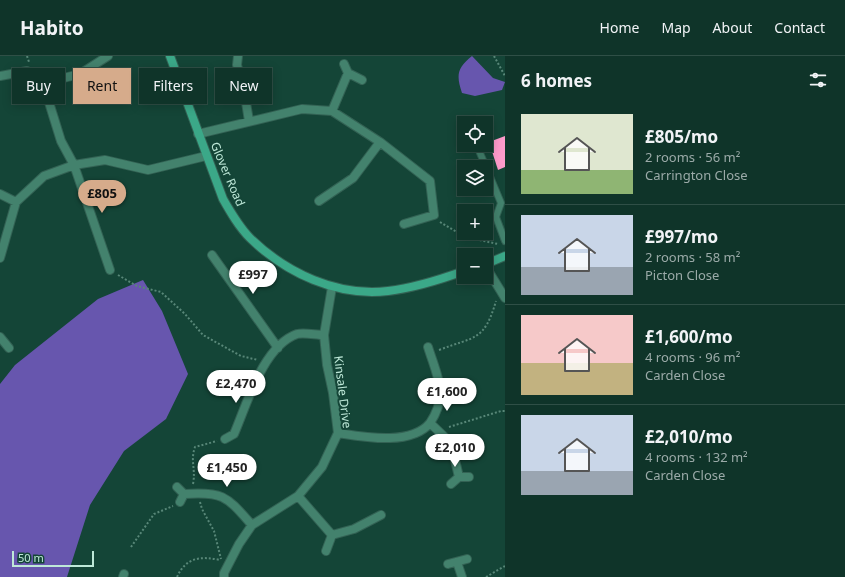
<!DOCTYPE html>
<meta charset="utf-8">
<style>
:root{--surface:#0f3429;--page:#1d3f35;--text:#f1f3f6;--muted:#9baaa8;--line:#2f4f46;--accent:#d6ab8b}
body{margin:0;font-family:"Noto Sans",sans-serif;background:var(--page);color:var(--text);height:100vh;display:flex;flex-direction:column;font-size:15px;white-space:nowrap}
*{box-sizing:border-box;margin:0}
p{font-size:13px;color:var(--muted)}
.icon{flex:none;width:22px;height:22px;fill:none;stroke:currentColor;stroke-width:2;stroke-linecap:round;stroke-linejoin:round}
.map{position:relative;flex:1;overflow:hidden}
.side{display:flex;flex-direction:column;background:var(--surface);width:340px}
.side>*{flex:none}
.banner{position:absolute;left:12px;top:12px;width:380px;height:36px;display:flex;gap:8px}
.fabs{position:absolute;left:457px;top:60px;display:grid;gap:8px}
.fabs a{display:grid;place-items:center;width:36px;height:36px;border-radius:0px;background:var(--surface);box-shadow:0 2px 10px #0003,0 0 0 1px var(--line);font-size:20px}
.scale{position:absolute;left:12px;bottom:10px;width:82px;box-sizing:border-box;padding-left:4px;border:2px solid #bee8d8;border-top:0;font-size:11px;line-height:14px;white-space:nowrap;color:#bee8d8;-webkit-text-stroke:3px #144537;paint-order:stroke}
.price{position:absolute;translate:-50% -34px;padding:0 9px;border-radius:14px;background:#fff;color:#222;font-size:13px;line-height:26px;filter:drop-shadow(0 1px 2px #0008)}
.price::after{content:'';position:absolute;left:50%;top:24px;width:12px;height:9px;margin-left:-6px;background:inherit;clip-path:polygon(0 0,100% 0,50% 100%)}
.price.on{background:var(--accent);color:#111}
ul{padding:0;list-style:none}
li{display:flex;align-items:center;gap:12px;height:100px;padding:0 16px}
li+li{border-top:1px solid var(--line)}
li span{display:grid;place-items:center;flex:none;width:112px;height:80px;border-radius:0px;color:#555}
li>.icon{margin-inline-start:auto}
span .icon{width:48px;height:48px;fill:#fffc;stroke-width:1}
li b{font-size:17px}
h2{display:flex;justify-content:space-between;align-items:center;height:48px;padding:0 16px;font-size:17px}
.pill{padding:0 14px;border-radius:0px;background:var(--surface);box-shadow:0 2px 10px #0003,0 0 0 1px var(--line);font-size:14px;line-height:36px}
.pill.on{background:var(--accent);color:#111}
header{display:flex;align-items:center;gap:24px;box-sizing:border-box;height:56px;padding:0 20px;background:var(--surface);border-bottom:1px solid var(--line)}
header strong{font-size:19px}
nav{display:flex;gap:22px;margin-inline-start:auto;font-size:14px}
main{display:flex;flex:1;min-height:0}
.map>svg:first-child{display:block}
.green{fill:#6756ae}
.building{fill:#fe9bcb}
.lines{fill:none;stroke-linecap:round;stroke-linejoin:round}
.lane-casing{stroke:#336254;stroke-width:8}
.street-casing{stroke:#336254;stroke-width:10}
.secondary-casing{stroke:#336254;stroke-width:10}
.path{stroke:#588778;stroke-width:2;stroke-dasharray:2 2;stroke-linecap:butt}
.lane{stroke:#43826d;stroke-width:6}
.street{stroke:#43826d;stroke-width:8}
.secondary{stroke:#3ba888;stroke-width:8}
.labels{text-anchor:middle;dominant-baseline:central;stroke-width:4;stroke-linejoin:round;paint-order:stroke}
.street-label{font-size:12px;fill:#bee8d8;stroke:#144537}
</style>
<header>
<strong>Habito</strong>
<nav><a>Home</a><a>Map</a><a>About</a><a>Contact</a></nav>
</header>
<main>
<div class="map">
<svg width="505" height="521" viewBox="0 0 505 521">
<rect width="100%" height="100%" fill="#144537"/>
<!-- green -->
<path class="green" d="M472 0 493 22 505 26 502 34 475 40 462 37C456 19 457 12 472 0Z
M143 224 162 255 188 318 166 363 124 395 90 449 67 521H0V328L15 309 98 243Z"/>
<!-- building -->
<path class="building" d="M505 80V111L498 114 489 86Z"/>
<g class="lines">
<!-- lane casing -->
<g class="lane-casing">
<path id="lane" d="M477 90 486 111
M486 111 501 147 496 161 505 185"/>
</g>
<!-- street casing -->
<g class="street-casing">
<path id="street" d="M238 0 237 9 244 34 249 65
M344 8 348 17 362 24
M0 20 27 15 43 27 61 85 74 109 110 214
M43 27 80 18 108 0
M332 55 348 17
M198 78 302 53 332 55 380 86 430 125 434 159 404 168
M0 138 16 146
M319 145 353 122 380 86
M212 199 278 292
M0 202 16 146 44 120 74 109 105 104 148 114 206 100
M486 211 505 242
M0 281 9 292
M428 291C437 320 449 339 430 367L451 387 459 421
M338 377C364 381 411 390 430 367
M225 383 234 378C247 348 263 290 297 278 304 276 316 279 324 279
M451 428 459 421H469
M177 431 184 438 180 446
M184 438C224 435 227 441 252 469
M298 440 332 479
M326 495 332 479 354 473 381 459
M457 506 462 521
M448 508 467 503
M123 521 124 518
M224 521V517L239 488 252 469 298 440 322 411 338 377 333 337 327 309 324 279 332 231"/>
</g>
<!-- secondary casing -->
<g class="secondary-casing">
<path id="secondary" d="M170 0 223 143C231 157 239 171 250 182 286 217 337 241 388 235 414 232 439 224 464 215
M486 208 505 200"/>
</g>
<!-- path -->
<path class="path" d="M27 0 29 6
M494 0 505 20
M440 166 465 181 498 188
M118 219 137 230 161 236 185 258 203 279 241 300 258 304
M439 294C475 280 484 286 496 245
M449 371 501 355H505
M193 428C196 413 190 405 195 391L217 385
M200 446 202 453 214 475 221 503
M131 491 154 458 173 450
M177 521C186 501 201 500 220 504
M486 521 505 510"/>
<!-- lane -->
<use href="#lane" class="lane"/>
<!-- street -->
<use href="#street" class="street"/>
<!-- secondary -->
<use href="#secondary" class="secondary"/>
</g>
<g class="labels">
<!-- street labels -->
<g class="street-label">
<text transform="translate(228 118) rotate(67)">Glover Road</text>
<text transform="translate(343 336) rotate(83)">Kinsale Drive</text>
</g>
</g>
</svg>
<div class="fabs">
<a><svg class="icon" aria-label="locate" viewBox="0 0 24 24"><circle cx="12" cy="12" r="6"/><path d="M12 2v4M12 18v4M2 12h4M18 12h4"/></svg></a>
<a><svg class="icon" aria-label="layers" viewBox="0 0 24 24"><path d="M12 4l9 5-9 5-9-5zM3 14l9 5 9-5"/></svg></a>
<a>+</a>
<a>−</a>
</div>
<div class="scale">50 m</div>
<b class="price on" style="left:102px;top:158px">£805</b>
<b class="price" style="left:253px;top:239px">£997</b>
<b class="price" style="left:236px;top:348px">£2,470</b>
<b class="price" style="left:447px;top:356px">£1,600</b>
<b class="price" style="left:455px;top:412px">£2,010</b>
<b class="price" style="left:227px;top:432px">£1,450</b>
<div class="banner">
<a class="pill">Buy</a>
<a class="pill on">Rent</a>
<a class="pill">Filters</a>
<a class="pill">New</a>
</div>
</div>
<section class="side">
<h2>6 homes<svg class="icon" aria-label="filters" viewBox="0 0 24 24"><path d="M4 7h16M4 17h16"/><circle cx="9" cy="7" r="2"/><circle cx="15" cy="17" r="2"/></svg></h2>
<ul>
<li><span style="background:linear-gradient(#dfe7d0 70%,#8fb573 0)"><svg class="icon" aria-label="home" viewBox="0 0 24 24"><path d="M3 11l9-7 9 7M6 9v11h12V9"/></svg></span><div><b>£805/mo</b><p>2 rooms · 56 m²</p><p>Carrington Close</p></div></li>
<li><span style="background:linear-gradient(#c9d6e8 65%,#9aa5b1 0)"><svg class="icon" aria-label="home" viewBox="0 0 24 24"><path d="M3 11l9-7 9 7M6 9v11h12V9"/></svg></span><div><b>£997/mo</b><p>2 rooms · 58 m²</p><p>Picton Close</p></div></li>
<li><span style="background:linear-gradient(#f6c9c9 60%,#c2b280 0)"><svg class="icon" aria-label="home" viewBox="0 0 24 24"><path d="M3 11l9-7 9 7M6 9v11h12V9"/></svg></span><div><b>£1,600/mo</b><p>4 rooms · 96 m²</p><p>Carden Close</p></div></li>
<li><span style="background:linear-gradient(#c9d6e8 70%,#9aa5b1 0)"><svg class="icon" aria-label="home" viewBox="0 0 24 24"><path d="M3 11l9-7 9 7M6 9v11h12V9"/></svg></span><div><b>£2,010/mo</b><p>4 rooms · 132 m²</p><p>Carden Close</p></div></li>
</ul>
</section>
</main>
